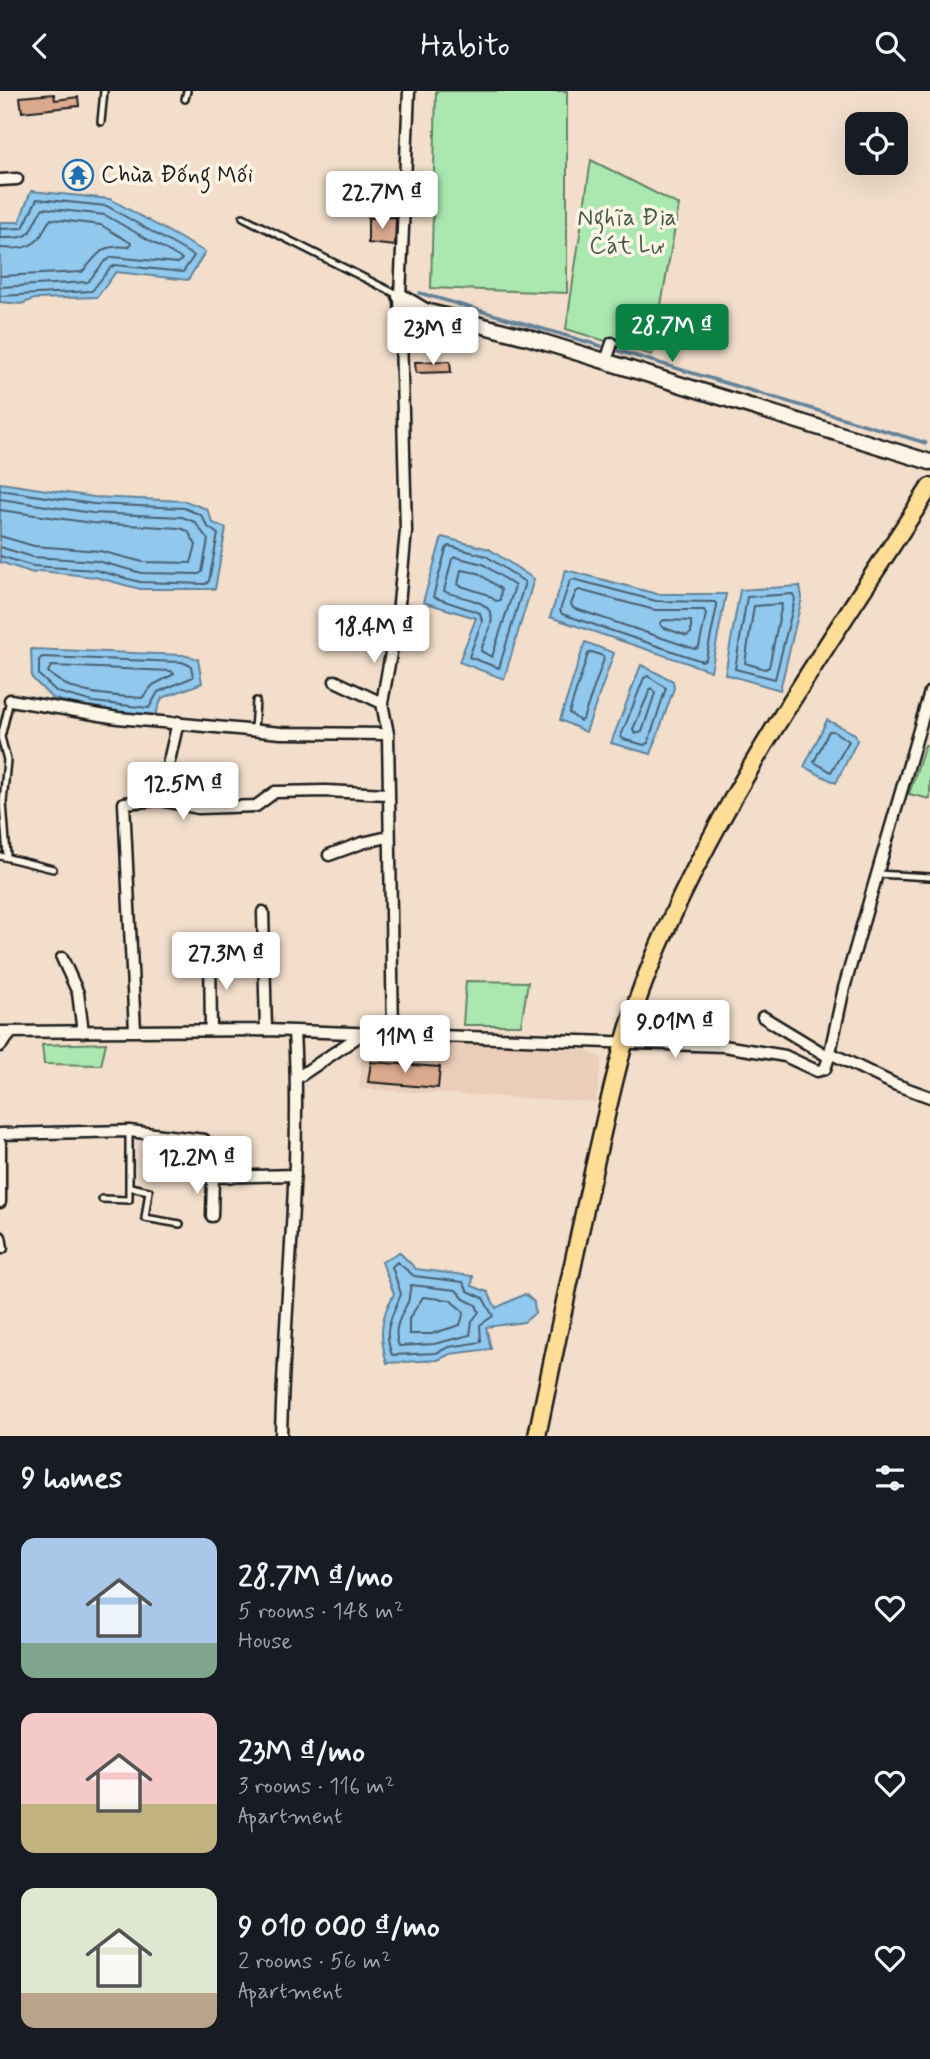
<!DOCTYPE html>
<meta charset="utf-8">
<style>
:root{--surface:#171b24;--page:#242831;--text:#f1f3f6;--muted:#9ea1a6;--accent:#0b8043}
body{margin:0;font-family:Mynerve,sans-serif;background:var(--page);color:var(--text);height:100vh;display:flex;flex-direction:column;font-size:26px;white-space:nowrap}
*{box-sizing:border-box;margin:0}
p{font-size:23px;color:var(--muted)}
.icon{flex:none;width:38px;height:38px;fill:none;stroke:currentColor;stroke-width:2;stroke-linecap:round;stroke-linejoin:round}
.map{position:relative;height:1345px;overflow:hidden}
.side{display:flex;flex-direction:column;background:var(--surface);flex:1}
.side>*{flex:none}
.tools{position:absolute;left:845px;top:21px;display:grid;gap:14px}
.tools a{display:grid;place-items:center;width:63px;height:63px;border-radius:14px;background:var(--surface);box-shadow:0 7px 28px #0002;font-size:35px}
.price{position:absolute;translate:-50% -60px;padding:0 16px;border-radius:7px;background:#fff;color:#222;font-size:23px;line-height:46px;filter:drop-shadow(0 2px 4px #0008)}
.price::after{content:'';position:absolute;left:50%;top:42px;width:21px;height:16px;margin-left:-10px;background:inherit;clip-path:polygon(0 0,100% 0,50% 100%)}
.price.on{background:var(--accent);color:#fff}
ul{padding:0;list-style:none}
li{display:flex;align-items:center;gap:21px;height:175px;padding:0 21px}
li span{display:grid;place-items:center;flex:none;width:196px;height:140px;border-radius:14px;color:#555}
li>.icon{margin-inline-start:auto}
span .icon{width:84px;height:84px;fill:#fffc;stroke-width:1}
li b{font-size:30px}
h2{display:flex;justify-content:space-between;align-items:center;height:84px;padding:0 21px;font-size:30px}
header{display:flex;justify-content:space-between;align-items:center;height:91px;padding:0 21px;background:var(--surface);font-size:32px;font-weight:600}
.map>svg:first-child{display:block}
.built{fill:#ebceb9}
.green{fill:#aae8af;stroke:#638266;stroke-width:2}
.water{fill:#90c8ee;stroke:#62839a;stroke-width:2}
.lines{fill:none;stroke-linecap:round;stroke-linejoin:round}
.shore{stroke:#4a6170;stroke-width:2}
.stream{stroke:#62839a;stroke-width:3.5}
.building{fill:#dba98e;stroke:#1c1c1c;stroke-width:2}
.lane-casing{stroke:#1c1c1c;stroke-width:10}
.street-casing{stroke:#1c1c1c;stroke-width:15}
.secondary-casing{stroke:#1c1c1c;stroke-width:19}
.primary-casing{stroke:#1c1c1c;stroke-width:21}
.lane{stroke:#fcf5e5;stroke-width:5}
.street{stroke:#fcf5e5;stroke-width:10}
.secondary{stroke:#fcf5e5;stroke-width:14}
.primary{stroke:#fedd96;stroke-width:16}
.labels{text-anchor:middle;dominant-baseline:central;stroke-width:7;stroke-linejoin:round;paint-order:stroke}
.poi-label{font-size:24px;fill:#1c1c1c;stroke:#fcf5e5;text-anchor:start}
.park-label{font-size:24px;fill:#475948;stroke:#fcf5e5}
</style>
<header><svg class="icon" aria-label="back" viewBox="0 0 24 24"><path d="M15 5l-7 7 7 7"/></svg>Habito<svg class="icon" aria-label="search" viewBox="0 0 24 24"><circle cx="10" cy="10" r="6"/><path d="M15 15l6 6"/></svg></header>
<div class="map">
<svg width="930" height="1345" viewBox="0 0 930 1345">
<rect width="100%" height="100%" fill="#f2decb"/>
<filter id="ink" filterUnits="userSpaceOnUse"><feTurbulence type="fractalNoise" baseFrequency=".0143" numOctaves="2"/><feDisplacementMap in="SourceGraphic" scale="14" xChannelSelector="R" yChannelSelector="G"/><feConvolveMatrix kernelMatrix="1 2 1 2 8 2 1 2 1" color-interpolation-filters="sRGB"/></filter>
<g filter="url(#ink)">
<!-- built -->
<path class="built" d="M363 948 586 959 602 967 596 1011 359 998Z"/>
<!-- green -->
<path class="green" d="M436 0H567V202L431 197Z
M591 69 679 114 652 264 566 238Z
M925 654 930 655V708L909 703Z
M466 890 528 891 521 934H463Z
M106 952 101 974 44 973 42 954Z"/>
<!-- water -->
<path class="water" d="M31 100 110 108 205 161 188 189 116 181 97 206 34 208 21 213 0 211V131H19Z
M0 392 94 406 185 410 207 418 213 432 226 437 215 498H140L95 486 41 480 33 482 0 471Z
M442 446 489 458 534 488 504 588 459 571 476 527 423 511Z
M566 479 657 503H726L711 580 550 526Z
M800 495 802 507 780 599 725 583 740 499Z
M585 551 614 562 586 641 560 629Z
M31 558 183 564 198 568 202 592 162 607 155 625 92 618 52 607 32 587Z
M641 574 673 590 674 597 651 663 611 652Z
M827 629 855 643 857 650 836 692 804 676Z
M399 1161 416 1178 473 1185 472 1195 488 1201 496 1217 525 1203 534 1211 535 1222 524 1231 486 1236 491 1258 450 1263 438 1269 387 1272C379 1246 380 1226 394 1203L382 1171Z"/>
<g class="lines">
<!-- shore -->
<path class="shore" d="M0 138 23 137 37 108 107 115 194 165 183 181 115 174 110 177 92 200 0 205
M0 147C39 148 25 141 43 117L105 124 182 168 178 172 112 166 104 171 88 191 0 196
M0 157C16 158 33 159 42 143 45 137 46 133 51 128L101 134 131 152 129 156C100 153 100 162 82 181L0 185
M0 399 93 413 184 417 201 424 208 436 218 443 209 490 206 493 140 491 95 479 33 475 0 465
M0 408 92 422 182 426 195 431 208 449 202 481 199 483 142 482 97 470 33 466 0 456
M0 419 92 432 180 437 188 440 196 454 191 472 143 471 100 460 34 455 0 445
M449 455 486 465 525 491 499 577 469 566 482 530 480 522 433 506 446 458Z
M455 466 483 473 515 495 492 566 481 560C483 551 489 542 491 533 497 507 458 508 444 500L452 468Z
M461 479 478 482 501 498 500 509 496 510 486 503 458 494Z
M573 488 656 510 715 511 717 515 706 568 702 570 562 523 560 519 570 490Z
M579 499 655 519H704L706 523 699 556 695 558 573 517 571 513 576 501Z
M793 503 795 508 775 588 735 578 747 506Z
M782 513 769 576 765 578 745 572 754 515Z
M664 529 691 530V542L687 545 662 536 660 532Z
M592 561 603 565 604 568 583 628 580 630 569 622 588 563Z
M42 566 182 571 191 575 193 586 158 601 149 617 93 611 57 601 39 584V569Z
M51 575 171 580 174 583 153 594 142 607C110 604 71 605 48 581Z
M648 585 666 597 648 652 644 654 623 648 621 645 644 587Z
M651 597 655 602 642 641 635 643 633 638Z
M829 640H833L849 650 831 681 814 671Z
M397 1171 414 1185 463 1191 468 1200 483 1207 493 1225 480 1234 481 1251 449 1256 436 1262 392 1264C382 1237 392 1227 401 1203L392 1176Z
M411 1194 456 1199 464 1208 476 1214 479 1221 472 1230 470 1244 434 1253 399 1255C392 1238 401 1225 408 1211 410 1205 409 1199 411 1194Z
M423 1206 450 1209 464 1221 460 1234 431 1243H409V1228Z"/>
<!-- stream -->
<path class="stream" d="M420 202 601 255
M619 260 926 352"/>
</g>
<!-- building -->
<path class="building" d="M54 3 55 9 78 6 79 15 22 21 20 6Z
M396 126 395 155 368 152V127Z
M450 270 451 281 416 282 415 271Z
M371 971 440 976 438 997 368 991Z"/>
<g class="lines">
<!-- lane casing -->
<g class="lane-casing">
<path id="lane" d="M185 8 187 0
M101 31 104 0
M243 126 398 204
M254 639 256 610
M0 765 53 778
M7 765 3 711 7 669 1 646 10 609
M877 783 930 786
M130 1096 149 1100 145 1127 180 1133
M102 1108 129 1109V1040"/>
</g>
<!-- street casing -->
<g class="street-casing">
<path id="street" d="M0 89 17 88
M401 234 425 220
M606 270 612 252
M335 590 382 612
M10 609 118 627 281 642 388 643
M160 709 178 631
M329 764 362 752 388 746
M263 821 266 939
M210 862 211 939
M62 867 78 902 83 941
M135 940 124 712 160 709 198 717 256 715 275 701 326 700 387 703
M0 941 266 939 724 955 785 965 817 980 825 978 829 966 763 926
M393 942 388 643 382 612 398 523 406 440 400 205 409 0
M0 955 12 941
M830 962 894 993 930 1006
M829 966 844 897 930 601
M297 987 362 943
M0 1043 129 1040 204 1049 213 1086 295 1084
M0 1052V1111
M212 1125 213 1086
M0 1146 2 1157
M281 1345C284 1210 302 1076 294 941"/>
</g>
<!-- secondary casing -->
<g class="secondary-casing">
<path id="secondary" d="M400 205 425 220 527 246 930 371"/>
</g>
<!-- primary casing -->
<g class="primary-casing">
<path id="primary" d="M537 1345C557 1248 577 1151 599 1055 613 994 626 934 650 876 720 704 830 552 930 396"/>
</g>
<!-- lane -->
<use href="#lane" class="lane"/>
<!-- street -->
<use href="#street" class="street"/>
<!-- secondary -->
<use href="#secondary" class="secondary"/>
<!-- primary -->
<use href="#primary" class="primary"/>
</g>
</g>
<!-- icons -->
<defs>
<g id="temple-ring" transform="scale(1.575)"><circle r="9.5" fill="#fcf5e5" stroke="#1f6fb2" stroke-width="1.5"/><path d="M0-6L5-2H3V0L6.5 2.5H4V6H1.5V3h-3V6H-4V2.5H-6.5L-3 0V-2H-5Z" fill="#1f6fb2"/></g>
</defs>
<g fill-rule="evenodd">
<use href="#temple-ring" x="78" y="84"/>
</g>
<g class="labels">
<!-- poi labels -->
<g class="poi-label">
<text x="101" y="84">Chùa Đống Mối</text>
</g>
<!-- park labels -->
<g class="park-label">
<text x="627" y="127">Nghĩa Địa<tspan x="627" dy="28">Cát Lư</tspan></text>
</g>
</g>
</svg>
<div class="tools">
<a><svg class="icon" aria-label="locate" viewBox="0 0 24 24"><circle cx="12" cy="12" r="6"/><path d="M12 2v4M12 18v4M2 12h4M18 12h4"/></svg></a>
</div>
<b class="price" style="left:382px;top:140px">22.7M ₫</b>
<b class="price on" style="left:672px;top:273px">28.7M ₫</b>
<b class="price" style="left:433px;top:276px">23M ₫</b>
<b class="price" style="left:374px;top:574px">18.4M ₫</b>
<b class="price" style="left:183px;top:731px">12.5M ₫</b>
<b class="price" style="left:226px;top:901px">27.3M ₫</b>
<b class="price" style="left:675px;top:969px">9.01M ₫</b>
<b class="price" style="left:405px;top:984px">11M ₫</b>
<b class="price" style="left:197px;top:1105px">12.2M ₫</b>
</div>
<section class="side">
<h2>9 homes<svg class="icon" aria-label="filters" viewBox="0 0 24 24"><path d="M4 7h16M4 17h16"/><circle cx="9" cy="7" r="2"/><circle cx="15" cy="17" r="2"/></svg></h2>
<ul>
<li><span style="background:linear-gradient(#a9c7e8 75%,#7fa58c 0)"><svg class="icon" aria-label="home" viewBox="0 0 24 24"><path d="M3 11l9-7 9 7M6 9v11h12V9"/></svg></span><div><b>28.7M ₫/mo</b><p>5 rooms · 148 m²</p><p>House</p></div><svg class="icon" aria-label="heart" viewBox="0 0 24 24"><path d="M12 20l-8-8c-3-5 5-10 8-4 3-6 11-1 8 4z"/></svg></li>
<li><span style="background:linear-gradient(#f6c9c9 65%,#c2b280 0)"><svg class="icon" aria-label="home" viewBox="0 0 24 24"><path d="M3 11l9-7 9 7M6 9v11h12V9"/></svg></span><div><b>23M ₫/mo</b><p>3 rooms · 116 m²</p><p>Apartment</p></div><svg class="icon" aria-label="heart" viewBox="0 0 24 24"><path d="M12 20l-8-8c-3-5 5-10 8-4 3-6 11-1 8 4z"/></svg></li>
<li><span style="background:linear-gradient(#dfe7d0 75%,#b9a48a 0)"><svg class="icon" aria-label="home" viewBox="0 0 24 24"><path d="M3 11l9-7 9 7M6 9v11h12V9"/></svg></span><div><b>9 010 000 ₫/mo</b><p>2 rooms · 56 m²</p><p>Apartment</p></div><svg class="icon" aria-label="heart" viewBox="0 0 24 24"><path d="M12 20l-8-8c-3-5 5-10 8-4 3-6 11-1 8 4z"/></svg></li>
</ul>
</section>
